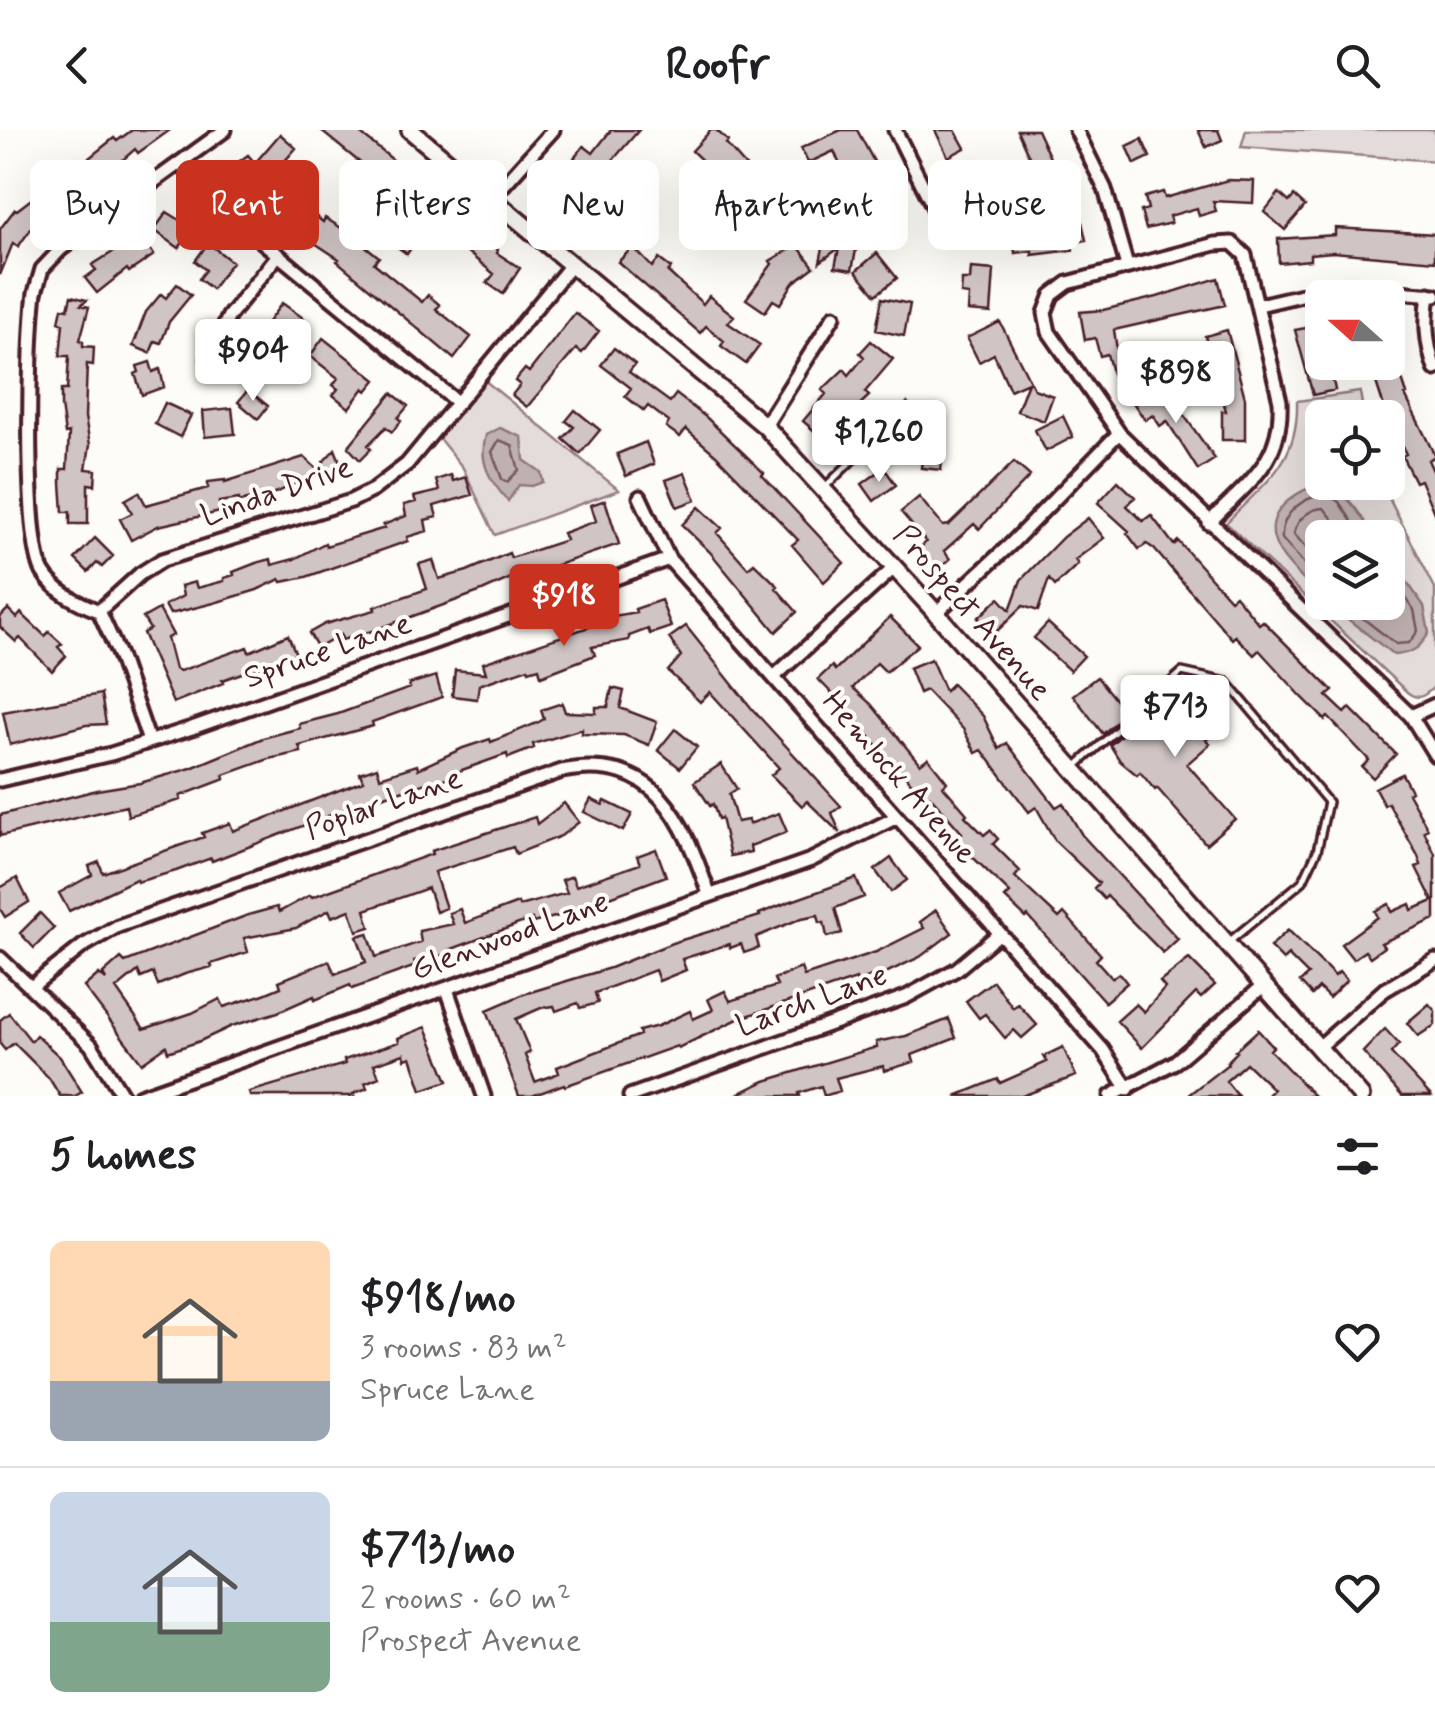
<!DOCTYPE html>
<meta charset="utf-8">
<style>
:root{--surface:#fff;--page:#f2f2f2;--text:#202124;--muted:#757577;--line:#e0e0e0;--accent:#c8321e}
body{margin:0;font-family:Mynerve,sans-serif;background:var(--page);color:var(--text);height:100vh;display:flex;flex-direction:column;font-size:38px;white-space:nowrap}
*{box-sizing:border-box;margin:0}
p{font-size:32px;color:var(--muted)}
.icon{flex:none;width:55px;height:55px;fill:none;stroke:currentColor;stroke-width:2;stroke-linecap:round;stroke-linejoin:round}
.map{position:relative;height:966px;overflow:hidden}
.panel{display:flex;flex-direction:column;background:var(--surface);flex:1}
.panel>*{flex:none}
.hud{position:absolute;left:30px;top:30px;width:1375px;height:90px;display:flex;gap:20px}
.needle{width:65px;rotate:291deg}
.fabs{position:absolute;left:1305px;top:150px;display:grid;gap:20px}
.fabs a{display:grid;place-items:center;width:100px;height:100px;border-radius:15px;background:var(--surface);box-shadow:0 10px 40px #0002;font-size:50px}
.price{position:absolute;translate:-50% -85px;padding:0 22px;border-radius:10px;background:#fff;color:#222;font-size:32px;line-height:65px;filter:drop-shadow(0 2px 5px #0008)}
.price::after{content:'';position:absolute;left:50%;top:60px;width:30px;height:22px;margin-left:-15px;background:inherit;clip-path:polygon(0 0,100% 0,50% 100%)}
.price.active{background:var(--accent);color:#fff}
ul{padding:0;list-style:none}
li{display:flex;align-items:center;gap:30px;height:250px;padding:0 50px}
li+li{border-top:2px solid var(--line)}
li span{display:grid;place-items:center;flex:none;width:280px;height:200px;border-radius:15px;color:#555}
li>.icon{margin-inline-start:auto}
span .icon{width:120px;height:120px;fill:#fffc;stroke-width:1}
li b{font-size:42px}
h2{display:flex;justify-content:space-between;align-items:center;height:120px;padding:0 50px;font-size:42px}
.tag{padding:0 35px;border-radius:15px;background:var(--surface);box-shadow:0 10px 40px #0002;font-size:35px;line-height:90px}
.tag.active{background:var(--accent);color:#fff}
header{display:flex;justify-content:space-between;align-items:center;height:130px;padding:0 50px;background:var(--surface);font-size:45px;font-weight:700}
.map>svg:first-child{display:block}
.green{fill:#e3dcda;stroke:#967e82;stroke-width:2.5;fill-rule:evenodd}
.water{fill:#c0b1b1;stroke:#91777b;stroke-width:2.5}
.lines{fill:none;stroke-linecap:round;stroke-linejoin:round}
.shore{stroke:#795961;stroke-width:2.5}
.building{fill:#d0c5c4;stroke:#4a1f2b;stroke-width:2.5}
.lane-casing{stroke:#4a1f2b;stroke-width:12}
.street-casing{stroke:#4a1f2b;stroke-width:19}
.secondary-casing{stroke:#4a1f2b;stroke-width:22}
.lane{stroke:#fdfcf7;stroke-width:5}
.street{stroke:#fdfcf7;stroke-width:11}
.secondary{stroke:#fdfcf7;stroke-width:15}
.labels{text-anchor:middle;dominant-baseline:central;stroke-width:8;stroke-linejoin:round;paint-order:stroke}
.street-label{font-size:32px;fill:#4a1f2b;stroke:#fdfcf7}
</style>
<header><svg class="icon" aria-label="back" viewBox="0 0 24 24"><path d="M15 5l-7 7 7 7"/></svg>Roofr<svg class="icon" aria-label="search" viewBox="0 0 24 24"><circle cx="10" cy="10" r="6"/><path d="M15 15l6 6"/></svg></header>
<div class="map">
<svg width="1435" height="966" viewBox="0 0 1435 966">
<rect width="100%" height="100%" fill="#fdfcf7"/>
<filter id="ink" filterUnits="userSpaceOnUse"><feTurbulence type="fractalNoise" baseFrequency=".01" numOctaves="2"/><feDisplacementMap in="SourceGraphic" scale="20" xChannelSelector="R" yChannelSelector="G"/><feConvolveMatrix kernelMatrix="1 2 1 2 8 2 1 2 1" color-interpolation-filters="sRGB"/></filter>
<g filter="url(#ink)">
<!-- green -->
<path class="green" d="M1246 0H1435V31L1241 17Z
M483 249 619 360 495 405 463 338 437 306Z
M1360 262 1364 287 1322 288V352L1381 353 1435 458V556C1425 565 1419 572 1407 562L1226 393C1265 352 1299 333 1297 271ZM1322 408H1388V472H1322Z"/>
<!-- water -->
<path class="water" d="M500 298 522 307 524 330 541 342 543 352 532 356 519 355 508 371C490 351 478 332 486 305Z
M1319 355C1348 358 1360 386 1375 407L1322 408V468C1300 445 1255 413 1280 379 1291 366 1303 359 1319 355Z
M1388 425 1424 476 1429 503C1419 519 1413 523 1394 525L1327 473 1388 472Z"/>
<g class="lines">
<!-- shore -->
<path class="shore" d="M499 310 512 315 519 340 507 352 502 349 492 322Z
M1322 436 1294 404C1296 389 1311 378 1324 378L1348 408
M1322 454 1282 409C1280 383 1303 367 1327 364L1339 372 1363 408
M1342 472 1396 514 1409 513 1418 501 1414 480 1388 442"/>
</g>
<!-- building -->
<path class="building" d="M132 0H170L138 23 135 19 107 44 104 42 87 55 91 60 78 70 76 66 53 84 47 76 18 117 13 113 0 145V99L15 79 17 80 51 54 53 57 114 8 117 11Z
M320 0H356L404 39 401 43 418 57 421 54 434 64 432 67 498 120 497 123 520 138 503 164 487 153 494 144 438 98 436 101 425 92 397 63Z
M611 0H639L599 46H595L574 28 584 16 593 23Z
M711 0H716L728 11 726 14 749 40 727 61 715 47 717 45 692 21Z
M841 0H857L887 56 880 59 891 80 874 89 856 53 849 56 834 21 808 33 801 18Z
M935 0H955L965 18 948 27Z
M1017 0H1037L1056 41 1033 52 1025 34 1031 31Z
M1198 0H1218L1222 10 1206 17Z
M280 4 296 18 270 48 250 64 230 38 248 25 255 33Z
M1142 9 1150 27 1135 34 1127 16Z
M982 36 991 58 968 68 963 58 971 55 966 43Z
M1228 50 1254 51 1253 73 1213 71 1216 81 1199 86 1197 78 1169 86 1171 93 1146 99 1141 81 1148 79 1145 67 1163 62 1165 68Z
M567 51 583 62 579 67 602 89 583 109 570 97 574 92 540 67 550 53 561 60Z
M1279 63 1289 72 1294 66 1305 76 1285 100 1264 82Z
M288 64 323 92 325 88 348 102 379 127 374 133 422 172 428 165 440 175 436 179 471 207 454 229 337 131 339 129 304 106 306 103 288 88 285 91 274 83Z
M167 82 193 98 179 118 154 100Z
M1082 92 1086 110 1072 113 1073 120 1032 125V121L1015 123 1013 103Z
M1335 98 1435 104V131L1333 122 1310 124V130L1279 133 1278 109 1335 105Z
M404 104 415 112 407 124 396 116Z
M826 104 858 110 852 140 835 137 839 118 820 132Z
M137 107H142L154 125 129 142 127 139 97 163 85 148 96 140 92 135Z
M208 113 232 132 212 159 199 149 206 140 195 131Z
M797 115 814 137 793 153 780 174 773 170 765 182 746 169 772 134 770 131Z
M633 117 652 137 659 129 671 138 668 142 703 174 709 166 734 186 728 193 760 215 746 234 721 216 724 211 706 196 700 203 618 132Z
M877 123 897 148 876 165 856 141Z
M971 138 994 140 991 183 968 181 969 165 961 164 962 150H970Z
M1218 148 1225 175 1114 200 1118 227 1137 222 1142 242 1149 240 1152 251 1126 258 1122 243 1113 246 1107 224 1100 226 1095 208 1085 210 1080 182 1103 180 1157 167Z
M177 154 191 165 169 192 161 213 155 211 150 223 133 216 146 182 161 164 166 168Z
M71 166 87 170 81 175 89 177 80 210 83 211V216L94 217 93 235 87 234 85 287 90 315 86 339 96 340 95 355 88 354V394H70V382H63L61 353V339H67L69 303 65 304 61 276V260H67L69 226H60L63 194 59 192 62 178 68 179Z
M882 168 910 174 904 206 876 200Z
M282 173 306 190 282 224 287 228 269 250 255 238 263 228 258 224 278 199 268 192Z
M575 183 599 201 582 223 576 219 527 277 512 265 520 255 515 251 525 239 529 242Z
M1000 192 1034 259 1053 266 1044 291 1017 281 1028 252 1010 260 994 224 979 232 967 208Z
M1322 195V232H1329L1335 260 1313 265 1295 200Z
M1227 200 1245 268V310H1222V281H1226L1205 206Z
M323 208 376 250 367 261 364 258 349 278 333 265 338 259 333 255 338 248 310 226Z
M871 211 893 229 865 262 869 266 851 283 848 279 830 301 825 296 818 304 803 291 826 264 822 260 844 239 849 245 864 227 860 223Z
M614 218 635 234 629 242 670 272 676 264 707 288 764 343 762 345 844 433 824 452 792 415 798 410 716 325 686 299 680 307 666 297 669 292 648 276 644 281 625 266 631 258 601 235Z
M150 232 153 242 160 239 164 257 142 265 135 244 139 242 137 236Z
M1398 237 1407 264 1405 265 1435 326 1428 330 1435 345V385L1420 350 1415 352 1402 326 1406 324 1388 289 1374 246Z
M1157 258 1169 275 1174 271 1215 329 1198 340 1167 291 1160 296 1153 285 1145 290 1134 274Z
M248 260 268 276 258 289 238 272Z
M392 263 408 276 398 288 401 291 392 302 386 297 368 315 371 319 360 330 348 317Z
M165 273 191 285 180 307 155 294Z
M907 273 926 292 911 306 892 287Z
M232 278 235 304 205 307 203 281Z
M575 280 600 300 580 324 563 309 574 297 566 291Z
M1063 286 1073 307 1046 321 1035 300Z
M646 312 654 334 626 346 617 324Z
M924 312 944 314 941 340 921 338Z
M335 319 343 339 328 345 323 332Z
M304 327 319 341 278 362 240 372 239 369 219 372 220 382 158 396 131 410 120 389 132 383 125 370 139 362 146 375 208 358V352L225 350V352Z
M1014 332 1030 346 979 399 974 394 944 421 950 429 937 441 918 420 926 412 901 382 919 367 943 396 949 395Z
M884 338 896 355 874 371 862 354Z
M685 343 696 370 677 377 666 350Z
M451 345 453 351 466 347 472 365 434 376 437 387 425 390 427 401 407 407 408 411 306 447 282 452 280 449 257 460 214 473 170 484 165 475 183 466 181 456 195 452 197 458 224 451V448L234 445 233 442 256 433 271 429 272 435 294 429 325 413 326 416 385 398 383 395 406 386 404 375 416 372 414 367 439 361 436 350Z
M1118 351 1135 367 1127 376 1143 391 1151 385 1174 415 1178 411 1230 469 1235 465 1259 494 1263 491 1333 561 1327 566 1345 583 1350 578 1396 624 1373 648 1362 637 1369 630 1328 587 1325 590 1302 567 1259 520 1254 525 1235 506 1232 509 1154 419 1147 414 1139 419 1127 403 1129 401 1098 373Z
M605 370 619 414 528 445 527 441 482 461 372 501 342 510 341 505 318 518 309 503 325 494 375 480 374 477 427 459 419 434 433 430 439 449 467 441 509 423 511 428 566 410 563 403 596 391 591 375Z
M699 377 722 398 717 403 748 438 754 433 778 456 776 458 797 482 776 502 710 422 682 395Z
M1088 388 1104 408 1075 430 1078 434 1055 456 1049 449 1038 481 1023 476 994 504 978 488 999 468 1010 480 1021 450 1063 407Z
M95 408 113 426 102 437 97 433 88 442 75 429Z
M661 470 671 497 650 504 648 499 629 506V510L592 517 595 525 541 546 539 538 529 541 528 538 479 555 477 569 452 566 455 540 486 543 483 533 598 494 597 489 636 482 635 479Z
M8 479 17 488 21 483 45 506 49 502 62 514 58 517 66 526 52 541 20 508 16 512 0 497V487Z
M159 479 173 505 167 508 175 539 180 541 247 517 249 522 288 505 296 524 222 550 223 553 173 573 143 503 150 499 143 488Z
M890 487 918 515 886 542 877 533 853 558 871 574 920 634 928 628 947 652 943 656 967 684 965 686 984 705 990 700 998 709 993 714 1020 741 1015 747 1059 788 1064 783 1101 825 1096 830 1112 848 1119 843 1127 853 1105 872 1028 786 1026 788 1005 768 1010 763 955 710 962 703 930 666 925 670 901 640 898 642 850 582 818 549 832 536 835 540Z
M1048 493 1084 526 1070 541 1034 508Z
M686 496 753 580 841 676 832 683 840 703 807 671 802 676 771 645 779 638 710 562 700 572 668 541 681 526 669 508Z
M931 529 945 561 952 554 983 586 999 619 1007 613 1056 677 1063 673 1082 705 1178 809 1163 823 1107 766 1104 769 1094 758 1099 753 1056 712 1036 677 1029 682 982 620 976 623 963 599 926 560 919 563 909 538Z
M436 546 442 567 372 592 373 596 299 616 301 622 269 629 224 645 225 649 180 666 181 670 128 686 126 676 0 706V685L97 660 140 653 191 638 263 608 300 598 299 594 338 584 410 558 409 554Z
M1097 547 1126 583 1103 604 1073 565Z
M1178 554 1218 600 1206 610 1210 614 1187 634 1235 689 1206 714 1157 658 1155 660 1140 642 1137 645 1120 631 1110 615Z
M612 558 624 561 620 578 657 592 649 615 624 605 582 604V599L533 614 534 618 508 628 507 624 462 640 435 654 433 651 359 674 212 731 211 728 176 741 137 752 136 749 69 781 59 763 92 745 89 736 99 732 103 743 204 707 202 703 230 693 233 701 363 651 360 643 377 637 380 647 417 635 418 639 463 618 490 609 491 612 537 593 544 589 541 580 562 573 565 582 596 583V577H608Z
M101 564 106 594 86 595 10 615 3 582Z
M675 599 697 617 680 638 658 620Z
M721 634 737 659 729 664 737 692 748 690 749 694 779 683 787 702 750 716 751 722 730 726 721 688 718 689 713 674 710 676 694 652Z
M1402 644 1411 661 1408 663 1428 699 1424 701 1435 724V789L1381 813 1384 817 1370 827 1365 821 1353 829 1341 814 1378 787 1375 781 1389 774 1392 782 1410 774 1412 780 1433 771 1416 737 1421 735 1418 726 1388 673 1384 675 1375 658Z
M591 669 603 675 605 671 632 684 623 701 584 682Z
M564 673 579 692 561 706 516 724 513 717 434 742 446 778 436 782 428 758 365 780 370 797 357 801 350 780 332 787 329 780 296 798 244 808 248 822 211 834 212 837 185 844 158 855 153 843 141 848 138 841 116 859 144 899 192 883 220 869 224 877 264 864 281 857 279 851 329 831 335 844 366 832 357 806 368 803 376 827 421 812 419 801 453 794 449 783 460 779 465 793 518 773 519 776 567 763 562 750 572 746 576 756 640 734 637 726 656 719 666 746 562 785 533 793 532 789 449 820 450 824 414 831 416 836 352 859 350 855 315 870 314 866 278 882 232 896 200 911 168 922 166 916 142 933 84 857 99 844 106 850 103 844 121 828 125 832 248 785 277 777 279 782 310 765 312 767 432 724 431 721 535 687 537 694Z
M891 728 907 750 891 762 875 740Z
M17 748 29 772 5 787 0 779V758Z
M856 748 864 767 835 778 842 803 827 807 824 792 820 793 818 785 802 788 756 807 759 818 744 823 741 814 730 818 729 814 682 829 686 840 659 851 655 840 595 863 598 873 580 878 578 873 556 881 554 876 541 878 516 889 530 922 525 925 535 952 559 943 557 937 640 905 639 901 658 896 690 881 693 889 713 880 708 869 725 861 730 871 777 856 774 849 801 838 804 846 876 822 924 798 920 792 936 780 952 803 920 827 877 847 876 844 857 852 856 849 738 889 678 918 677 916 565 956 564 954 532 966H519L487 880 524 864 610 838 672 813 760 786 759 784 786 773Z
M40 783 54 798 34 818 20 803Z
M1288 800 1335 846 1339 842 1347 850 1329 868 1319 858 1312 865 1300 852 1308 845 1288 825 1283 830 1270 817Z
M1189 829 1215 855 1201 868 1196 863 1142 918 1117 891 1136 874 1144 882 1165 858 1160 852Z
M993 851 1013 878 1018 874 1037 895 1022 908 1014 900 1005 908 985 884 979 888 966 871Z
M1429 874 1435 881V895L1418 906 1407 893Z
M9 883 31 911 36 905 60 927 82 962 75 966H60L49 948 14 913 5 920 0 914V890Z
M949 889 956 908 912 925 914 932 884 941 883 936 836 948 840 961 824 966 821 956 799 963 800 966H734L765 951 877 917 876 912 906 906Z
M426 897 448 951 422 960 411 927 405 929 404 924 374 934 379 947 365 953 367 958 353 964 354 966H250L249 962 345 934 344 930 399 912 398 908Z
M1385 899 1399 914 1391 923 1431 966H1402L1363 922Z
M1258 900 1273 917 1270 920 1314 966H1266L1273 959 1246 933 1226 951 1238 966H1187L1228 934 1227 932 1237 922 1235 921Z
M1063 917 1076 946 1022 966H956L998 949 1000 953 1047 932 1044 926Z"/>
<g class="lines">
<!-- lane casing -->
<g class="lane-casing">
<path id="lane" d="M826 356 871 312
M1075 637 1182 542 1227 552 1328 672 1317 721 1303 751 1230 811"/>
</g>
<!-- street casing -->
<g class="street-casing">
<path id="street" d="M895 0 942 94
M1076 0 1105 59 1127 136
M180 33 219 76 458 273
M492 68 553 0
M1429 164C1425 191 1426 213 1435 239
M1259 175 1336 157 1435 165
M208 229 229 186 278 125
M765 296 834 186
M640 367 669 429 1103 920 1128 959
M1209 393C1248 352 1283 332 1280 271L1245 125 1232 113 1215 114 1068 153 1052 165 1045 183 1049 202 1119 303 1411 586 1435 625
M99 481 140 444 162 430 351 371 373 360 407 334 571 135
M936 483 1011 414 1119 303
M775 546 895 437
M1411 586 1435 575
M149 611 119 525 99 481C78 473 55 462 43 442 24 409 29 208 35 163L42 139 61 119 225 0
M0 650 111 624 192 598 669 429
M0 828 91 915 123 966
M31 857 83 816 118 796 562 641C656 623 683 690 709 764
M447 859 484 966
M1319 917 1383 861 1435 830
M140 966 811 730 895 688
M630 966 906 867 957 839 1000 803
M1111 966 1175 932 1263 856"/>
</g>
<!-- secondary casing -->
<g class="secondary-casing">
<path id="secondary" d="M410 0 765 296 936 483 1361 966"/>
</g>
<!-- lane -->
<use href="#lane" class="lane"/>
<!-- street -->
<use href="#street" class="street"/>
<!-- secondary -->
<use href="#secondary" class="secondary"/>
</g>
</g>
<g class="labels">
<!-- street labels -->
<g class="street-label">
<text transform="translate(277 362) rotate(-19)">Linda Drive</text>
<text transform="translate(972 483) rotate(49)">Prospect Avenue</text>
<text transform="translate(328 521) rotate(-19)">Spruce Lane</text>
<text transform="translate(899 648) rotate(49)">Hemlock Avenue</text>
<text transform="translate(384 674) rotate(-19)">Poplar Lane</text>
<text transform="translate(510 806) rotate(-20)">Glenwood Lane</text>
<text transform="translate(812 871) rotate(-20)">Larch Lane</text>
</g>
</g>
</svg>
<div class="fabs">
<a><svg class="needle" viewBox="-14 -14 28 28"><path d="M0-13l5 13h-10z" fill="#e53935"/><path d="M0 13l5-13h-10z" fill="#757577"/></svg></a>
<a><svg class="icon" aria-label="locate" viewBox="0 0 24 24"><circle cx="12" cy="12" r="6"/><path d="M12 2v4M12 18v4M2 12h4M18 12h4"/></svg></a>
<a><svg class="icon" aria-label="layers" viewBox="0 0 24 24"><path d="M12 4l9 5-9 5-9-5zM3 14l9 5 9-5"/></svg></a>
</div>
<b class="price" style="left:253px;top:274px">$904</b>
<b class="price" style="left:1176px;top:296px">$898</b>
<b class="price" style="left:879px;top:355px">$1,260</b>
<b class="price active" style="left:564px;top:519px">$918</b>
<b class="price" style="left:1175px;top:630px">$713</b>
<div class="hud">
<a class="tag">Buy</a>
<a class="tag active">Rent</a>
<a class="tag">Filters</a>
<a class="tag">New</a>
<a class="tag">Apartment</a>
<a class="tag">House</a>
</div>
</div>
<section class="panel">
<h2>5 homes<svg class="icon" aria-label="filters" viewBox="0 0 24 24"><path d="M4 7h16M4 17h16"/><circle cx="9" cy="7" r="2"/><circle cx="15" cy="17" r="2"/></svg></h2>
<ul>
<li><span style="background:linear-gradient(#ffd9b3 70%,#9aa5b1 0)"><svg class="icon" aria-label="home" viewBox="0 0 24 24"><path d="M3 11l9-7 9 7M6 9v11h12V9"/></svg></span><div><b>$918/mo</b><p>3 rooms · 83 m²</p><p>Spruce Lane</p></div><svg class="icon" aria-label="heart" viewBox="0 0 24 24"><path d="M12 20l-8-8c-3-5 5-10 8-4 3-6 11-1 8 4z"/></svg></li>
<li><span style="background:linear-gradient(#c9d6e8 65%,#7fa58c 0)"><svg class="icon" aria-label="home" viewBox="0 0 24 24"><path d="M3 11l9-7 9 7M6 9v11h12V9"/></svg></span><div><b>$713/mo</b><p>2 rooms · 60 m²</p><p>Prospect Avenue</p></div><svg class="icon" aria-label="heart" viewBox="0 0 24 24"><path d="M12 20l-8-8c-3-5 5-10 8-4 3-6 11-1 8 4z"/></svg></li>
</ul>
</section>
